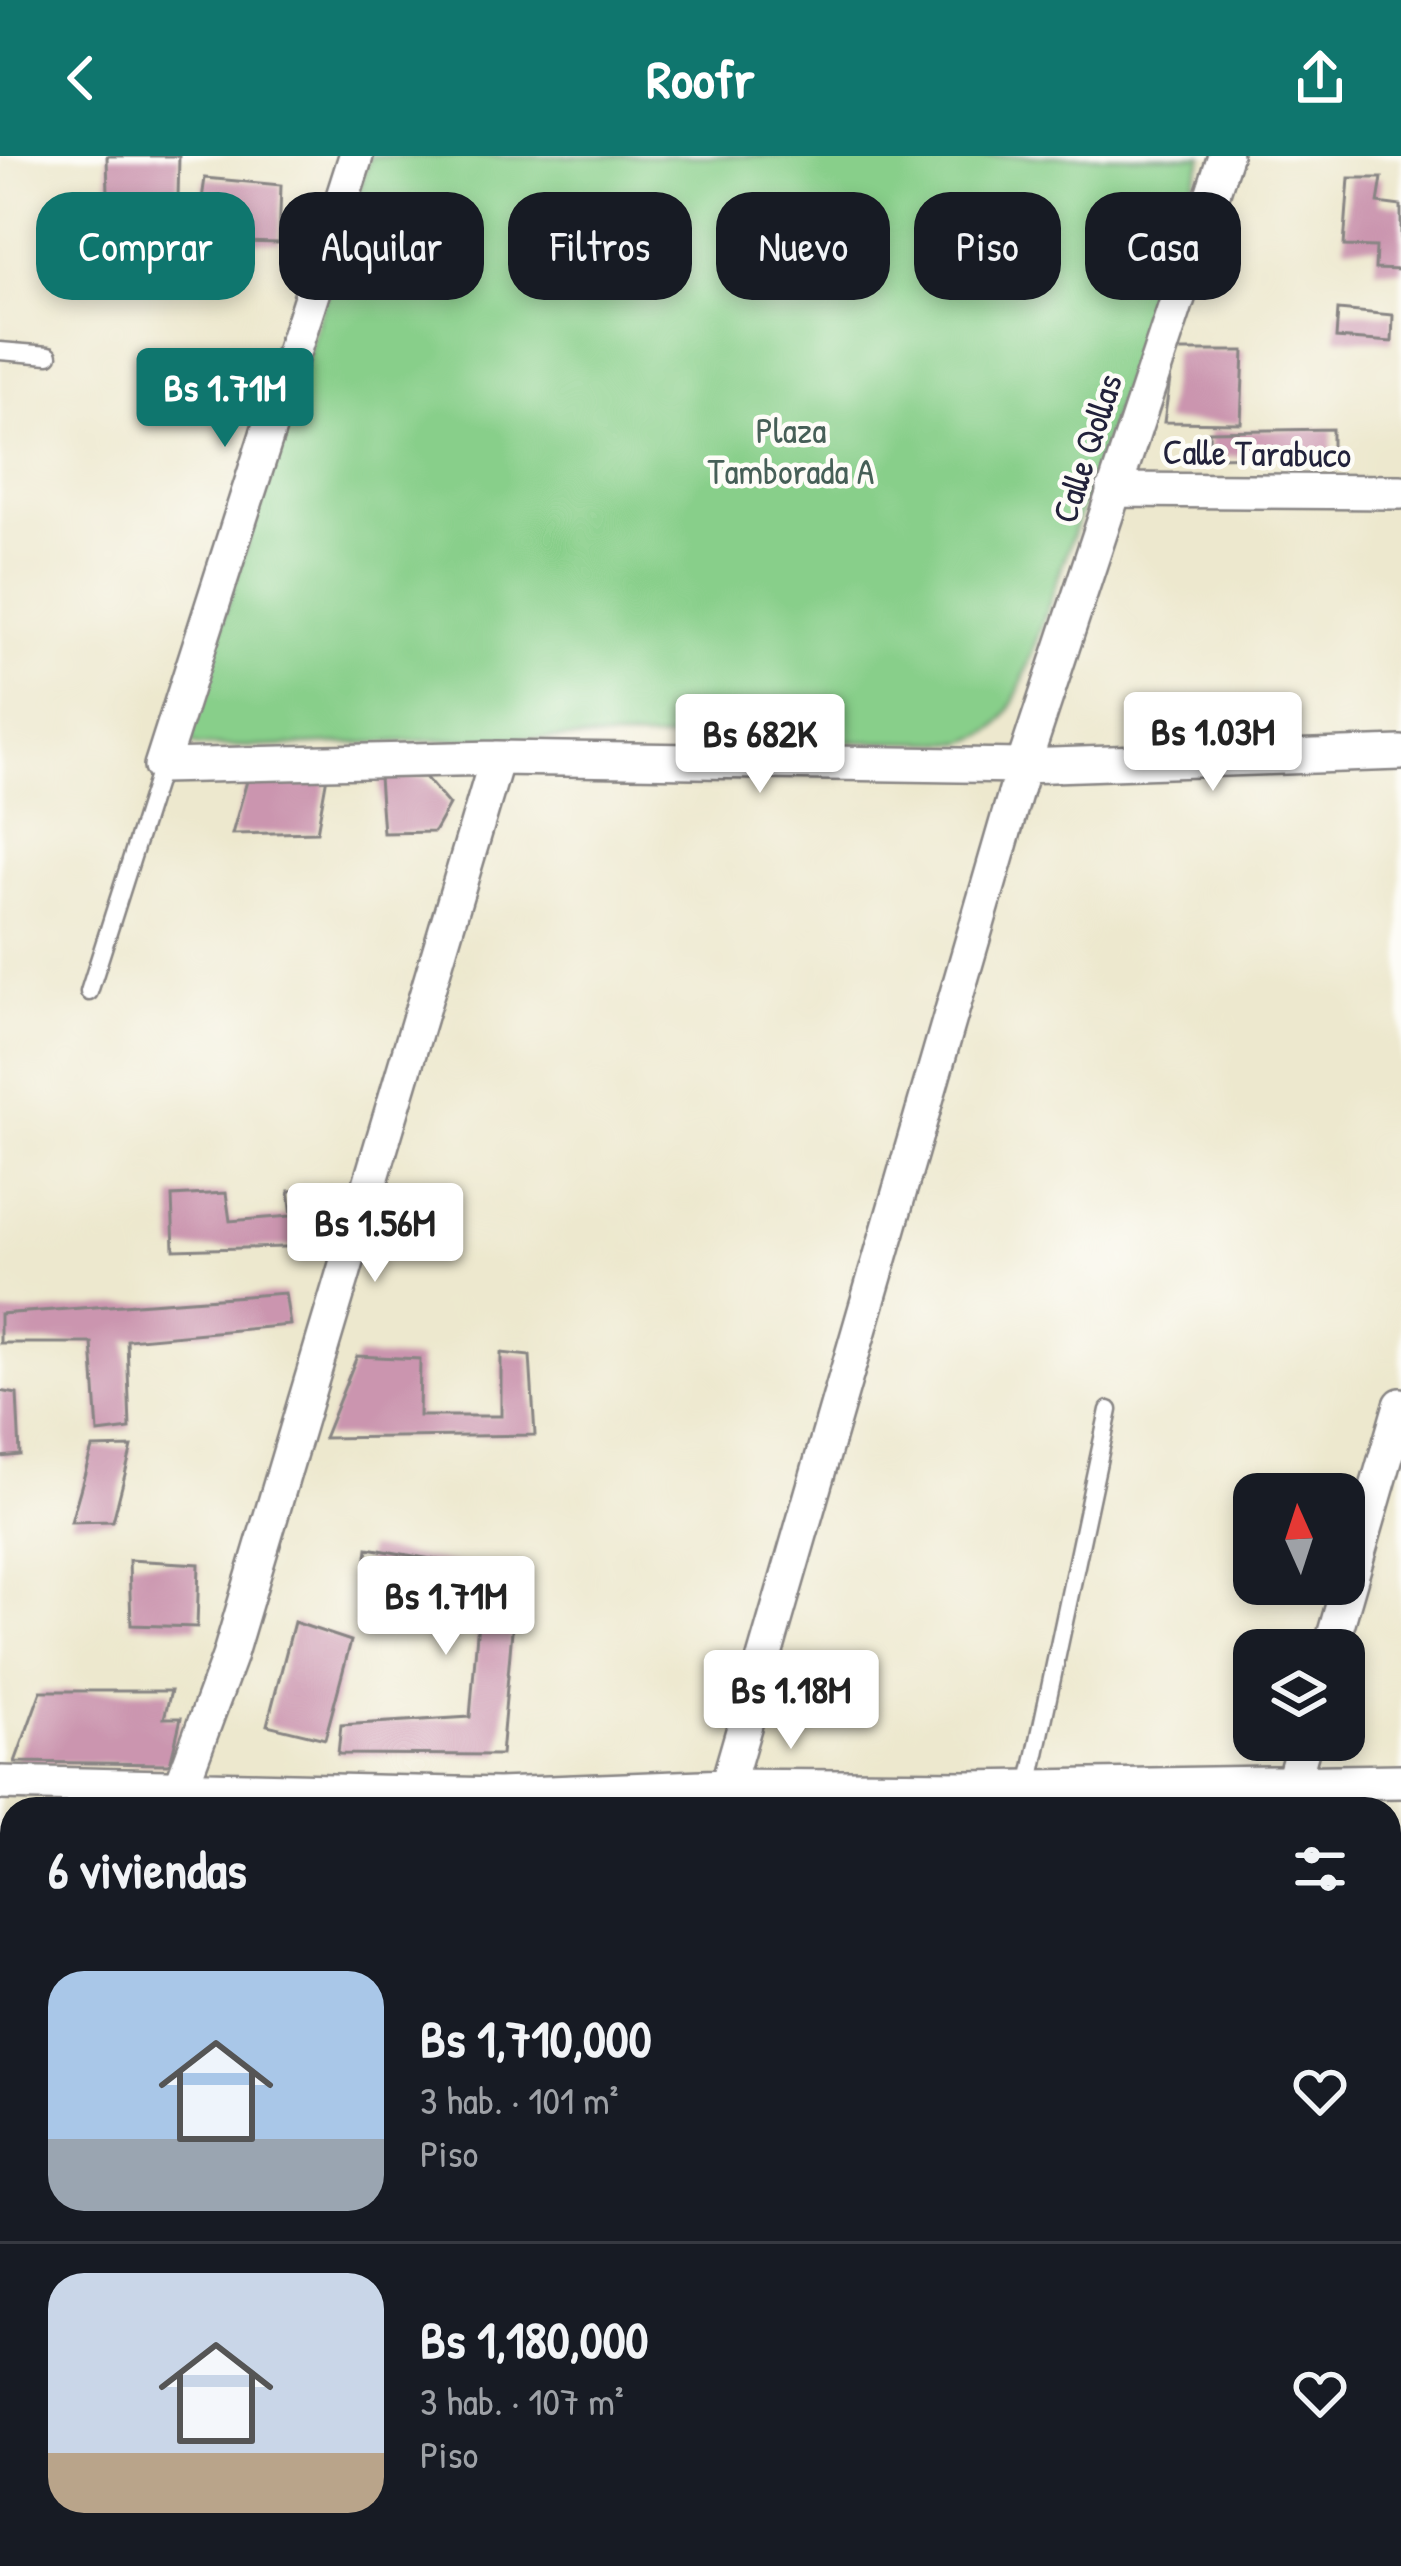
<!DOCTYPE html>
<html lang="es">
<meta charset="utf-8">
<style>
:root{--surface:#171b24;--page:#242831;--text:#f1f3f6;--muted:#9ea1a6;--line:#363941;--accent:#0f766e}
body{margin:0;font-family:"Patrick Hand",sans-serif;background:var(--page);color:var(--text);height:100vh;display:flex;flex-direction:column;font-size:45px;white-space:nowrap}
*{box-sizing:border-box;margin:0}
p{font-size:39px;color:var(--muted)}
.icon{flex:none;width:66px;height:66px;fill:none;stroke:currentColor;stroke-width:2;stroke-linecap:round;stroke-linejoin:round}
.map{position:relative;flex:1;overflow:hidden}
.side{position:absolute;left:0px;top:1641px;width:1401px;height:771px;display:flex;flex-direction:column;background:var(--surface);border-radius:36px 36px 0 0;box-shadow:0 6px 18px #0003}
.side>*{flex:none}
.guide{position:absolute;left:36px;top:36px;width:1329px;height:108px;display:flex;gap:24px}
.needle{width:78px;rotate:357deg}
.buttons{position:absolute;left:1233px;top:1317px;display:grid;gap:24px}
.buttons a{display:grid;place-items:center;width:132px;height:132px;border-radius:24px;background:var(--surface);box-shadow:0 6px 18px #0003;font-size:60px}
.price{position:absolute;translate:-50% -102px;padding:0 27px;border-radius:12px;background:#fff;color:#222;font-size:39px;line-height:78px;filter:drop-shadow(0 3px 6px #0008)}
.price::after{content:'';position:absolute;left:50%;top:72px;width:36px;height:27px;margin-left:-18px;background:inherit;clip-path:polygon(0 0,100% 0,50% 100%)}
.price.current{background:var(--accent);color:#fff}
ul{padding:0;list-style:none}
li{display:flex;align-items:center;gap:36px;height:300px;padding:0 48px}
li+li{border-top:3px solid var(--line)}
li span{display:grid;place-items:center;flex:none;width:336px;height:240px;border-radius:36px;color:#555}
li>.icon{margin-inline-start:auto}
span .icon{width:144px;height:144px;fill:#fffc;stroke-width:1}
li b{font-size:51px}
h2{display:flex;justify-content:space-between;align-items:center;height:144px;padding:0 48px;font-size:51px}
.chip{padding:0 42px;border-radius:36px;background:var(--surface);box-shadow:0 6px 18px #0003;font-size:42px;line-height:108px}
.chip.current{background:var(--accent);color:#fff}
header{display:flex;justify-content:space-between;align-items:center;height:156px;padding:0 48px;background:var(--accent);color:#fff;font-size:54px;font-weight:700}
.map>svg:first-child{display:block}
.green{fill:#88cf8a;stroke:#557862;stroke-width:3}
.building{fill:#cb95af}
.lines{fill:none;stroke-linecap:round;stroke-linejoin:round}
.lane-casing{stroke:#888584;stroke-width:21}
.street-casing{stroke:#888584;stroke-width:38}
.lane{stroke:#fff;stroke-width:16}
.street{stroke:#fff;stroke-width:33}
.labels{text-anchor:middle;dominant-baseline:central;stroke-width:9;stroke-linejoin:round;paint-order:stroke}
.park-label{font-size:36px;fill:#465f57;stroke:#fdfcf7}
.street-label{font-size:36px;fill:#22223b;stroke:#fdfcf7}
</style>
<header><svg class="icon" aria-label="back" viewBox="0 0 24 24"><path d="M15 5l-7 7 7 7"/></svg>Roofr<svg class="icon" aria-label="share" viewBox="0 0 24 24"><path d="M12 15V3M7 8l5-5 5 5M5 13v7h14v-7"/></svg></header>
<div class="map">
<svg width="1401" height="2410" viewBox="0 0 1401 2410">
<rect width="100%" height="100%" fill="#fdfcf7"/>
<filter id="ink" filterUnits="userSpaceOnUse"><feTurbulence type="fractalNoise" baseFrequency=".00833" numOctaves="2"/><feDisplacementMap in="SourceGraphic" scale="24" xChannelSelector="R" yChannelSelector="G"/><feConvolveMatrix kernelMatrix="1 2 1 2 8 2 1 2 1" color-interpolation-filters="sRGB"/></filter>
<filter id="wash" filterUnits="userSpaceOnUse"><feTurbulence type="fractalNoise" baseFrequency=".004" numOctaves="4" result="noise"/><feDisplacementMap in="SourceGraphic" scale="48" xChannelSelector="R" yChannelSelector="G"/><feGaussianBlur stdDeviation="2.7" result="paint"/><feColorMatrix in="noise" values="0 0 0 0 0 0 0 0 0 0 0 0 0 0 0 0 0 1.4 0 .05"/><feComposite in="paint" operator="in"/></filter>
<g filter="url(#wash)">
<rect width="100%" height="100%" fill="#ede8ce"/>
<!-- green -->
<path class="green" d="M370 0H1203L1019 535C1003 567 998 577 963 587L501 582 255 591 198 590 185 583Z"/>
<g id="blocks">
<!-- building -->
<path class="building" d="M107 0H179L178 42 108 37Z
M205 22 281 29 279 87 196 85Z
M1349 22H1382L1378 47 1401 50V114L1375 113 1376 91 1344 90Z
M1338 154 1393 159 1392 186 1336 182Z
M1174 195H1244L1241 267 1164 266Z
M1332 273V299L1210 301 1209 275Z
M327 620 317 676 232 678 247 625Z
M379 621H425L449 649 434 676 383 677Z
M336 1033 317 1090 174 1094 172 1040 226 1037 230 1065 292 1060 289 1035Z
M285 1137 290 1169 127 1184 130 1273 98 1277 92 1187H0V1158Z
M501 1197 530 1200 535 1279 324 1282 357 1200 420 1203 419 1260H501Z
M0 1235 17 1238 20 1299 0 1301Z
M132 1291 113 1365 71 1366 92 1292Z
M368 1392 517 1418 501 1599 338 1598 341 1569 470 1561 480 1441 444 1436 438 1452 363 1434Z
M129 1404 199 1408 197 1471 131 1469Z
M294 1466 351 1485 325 1583 267 1569Z
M41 1535H171L164 1562H181L170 1608 15 1606Z"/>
</g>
</g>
<g filter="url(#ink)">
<use href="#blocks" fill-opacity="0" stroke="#888584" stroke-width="3"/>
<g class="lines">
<!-- lane casing -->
<g class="lane-casing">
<path id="lane" d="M0 195 49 199
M89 836 161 610
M1029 1631 1109 1254
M908 2410 909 2400"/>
</g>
<!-- street casing -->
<g class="street-casing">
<path id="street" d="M356 0 161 610 497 602 1023 610 1401 597
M1113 334 1401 336
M1330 1494 1401 1249
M1293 1626 1305 1584
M0 1627 498 1639 727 1630 967 1632 1401 1625
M727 1630 1023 610 1225 0
M181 1631 229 1501 497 602"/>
</g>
<!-- lane -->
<use href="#lane" class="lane"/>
<!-- street -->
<use href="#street" class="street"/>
</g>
</g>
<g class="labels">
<!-- park labels -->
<g class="park-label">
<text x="791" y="273">Plaza<tspan x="791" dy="41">Tamborada A</tspan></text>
</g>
<!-- street labels -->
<g class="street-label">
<text transform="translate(1086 292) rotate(-72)">Calle Qollas</text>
<text transform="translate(1257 296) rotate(1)">Calle Tarabuco</text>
</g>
</g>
</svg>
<div class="buttons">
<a><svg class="needle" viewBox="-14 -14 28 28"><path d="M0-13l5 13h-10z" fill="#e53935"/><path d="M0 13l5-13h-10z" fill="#9ea1a6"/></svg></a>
<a><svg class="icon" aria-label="layers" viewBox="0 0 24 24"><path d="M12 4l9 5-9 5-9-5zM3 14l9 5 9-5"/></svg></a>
</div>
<b class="price current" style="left:225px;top:294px">Bs 1.71M</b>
<b class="price" style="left:1213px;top:638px">Bs 1.03M</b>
<b class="price" style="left:760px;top:640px">Bs 682K</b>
<b class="price" style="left:375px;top:1129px">Bs 1.56M</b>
<b class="price" style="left:446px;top:1502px">Bs 1.71M</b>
<b class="price" style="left:791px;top:1596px">Bs 1.18M</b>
<div class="guide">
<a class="chip current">Comprar</a>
<a class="chip">Alquilar</a>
<a class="chip">Filtros</a>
<a class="chip">Nuevo</a>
<a class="chip">Piso</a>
<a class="chip">Casa</a>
</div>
<section class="side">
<h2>6 viviendas<svg class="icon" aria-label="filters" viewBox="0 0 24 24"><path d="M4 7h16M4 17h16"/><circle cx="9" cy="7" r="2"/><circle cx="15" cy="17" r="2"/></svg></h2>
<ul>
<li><span style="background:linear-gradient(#a9c7e8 70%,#9aa5b1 0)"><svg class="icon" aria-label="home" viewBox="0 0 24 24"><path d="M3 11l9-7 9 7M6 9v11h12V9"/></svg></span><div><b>Bs 1,710,000</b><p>3 hab. · 101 m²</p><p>Piso</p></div><svg class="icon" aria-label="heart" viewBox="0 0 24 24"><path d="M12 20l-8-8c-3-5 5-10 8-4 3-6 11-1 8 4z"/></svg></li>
<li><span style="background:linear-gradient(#c9d6e8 75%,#b9a48a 0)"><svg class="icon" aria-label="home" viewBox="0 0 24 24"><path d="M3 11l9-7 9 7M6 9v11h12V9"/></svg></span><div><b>Bs 1,180,000</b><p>3 hab. · 107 m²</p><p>Piso</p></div><svg class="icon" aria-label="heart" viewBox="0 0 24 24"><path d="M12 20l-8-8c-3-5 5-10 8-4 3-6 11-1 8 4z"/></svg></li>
</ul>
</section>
</div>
